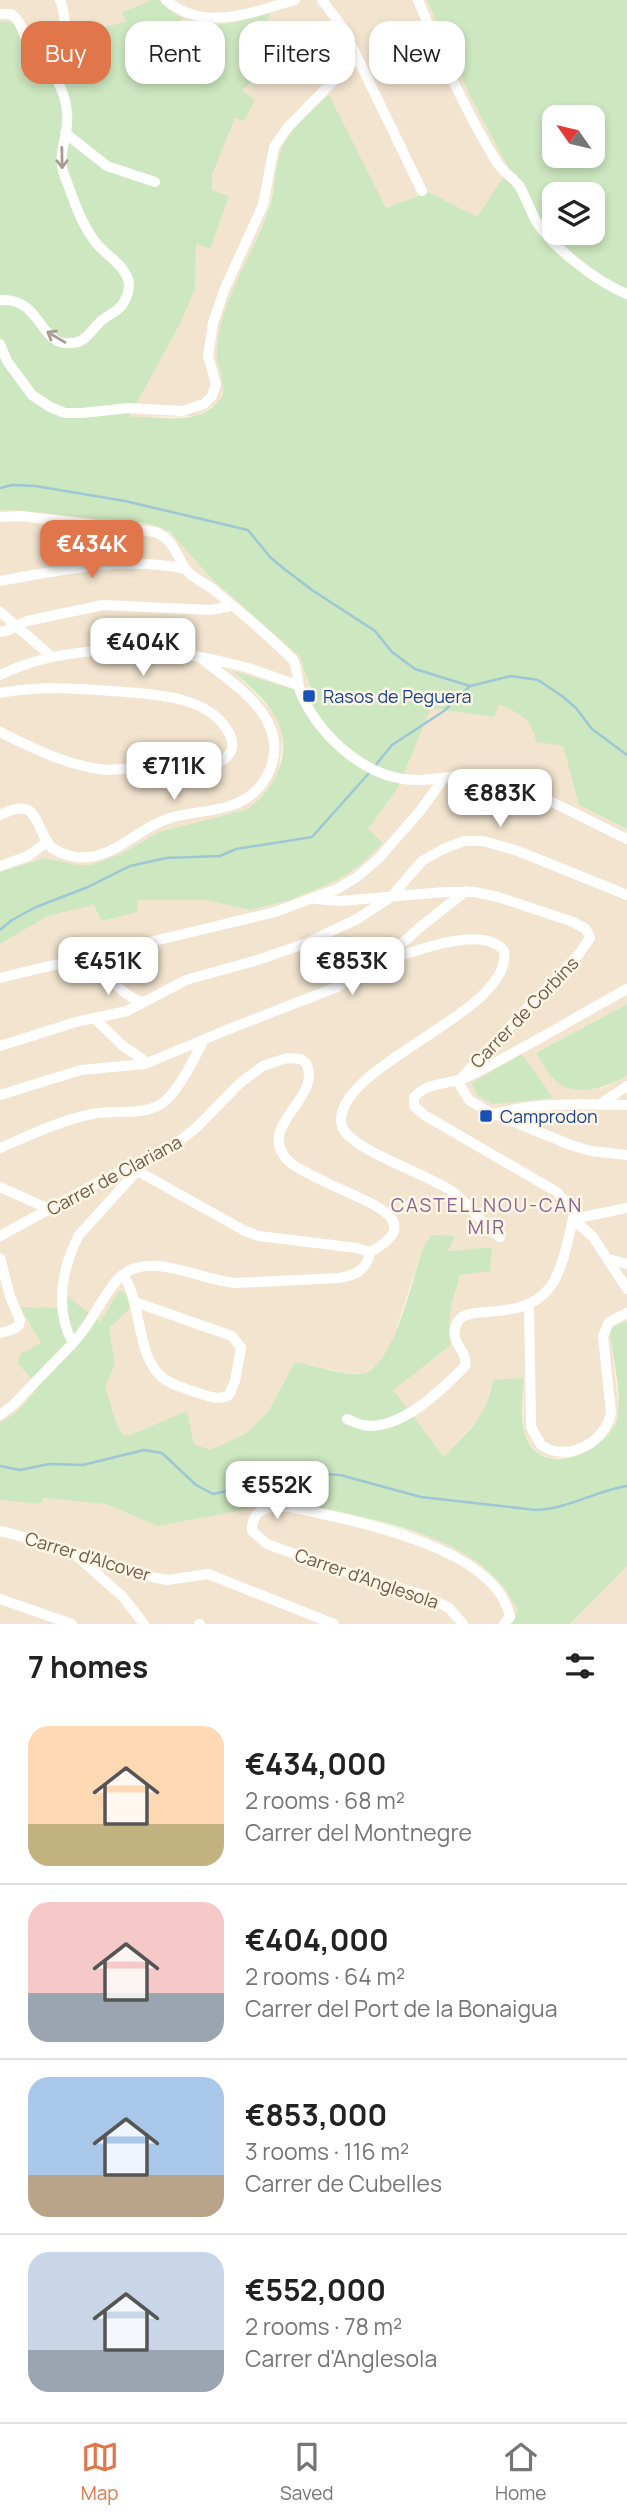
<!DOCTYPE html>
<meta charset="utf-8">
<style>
:root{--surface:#fff;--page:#f6f6f6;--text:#222;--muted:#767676;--line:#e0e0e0;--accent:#e0764a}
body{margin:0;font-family:Manrope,sans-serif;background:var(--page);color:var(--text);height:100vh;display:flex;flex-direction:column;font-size:26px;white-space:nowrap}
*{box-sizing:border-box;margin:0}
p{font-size:23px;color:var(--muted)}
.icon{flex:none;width:38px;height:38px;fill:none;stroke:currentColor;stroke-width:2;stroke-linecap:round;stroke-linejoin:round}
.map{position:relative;height:1624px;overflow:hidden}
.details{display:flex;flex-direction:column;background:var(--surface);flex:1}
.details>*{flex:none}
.guide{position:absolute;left:21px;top:21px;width:586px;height:63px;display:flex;gap:14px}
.needle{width:46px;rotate:304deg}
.tools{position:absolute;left:542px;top:105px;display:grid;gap:14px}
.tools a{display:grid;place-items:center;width:63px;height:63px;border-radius:14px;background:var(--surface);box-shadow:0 4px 10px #0003;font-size:35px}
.price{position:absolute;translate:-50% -60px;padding:0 16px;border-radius:14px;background:#fff;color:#222;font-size:23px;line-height:46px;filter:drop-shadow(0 2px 4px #0008)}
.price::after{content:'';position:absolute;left:50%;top:42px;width:21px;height:16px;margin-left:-10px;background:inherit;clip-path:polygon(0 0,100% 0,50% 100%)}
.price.on{background:var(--accent);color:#fff}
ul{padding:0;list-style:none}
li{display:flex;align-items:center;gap:21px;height:175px;padding:0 28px}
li+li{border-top:2px solid var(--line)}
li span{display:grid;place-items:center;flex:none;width:196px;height:140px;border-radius:21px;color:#555}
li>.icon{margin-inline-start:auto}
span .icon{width:84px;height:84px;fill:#fffc;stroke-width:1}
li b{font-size:30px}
h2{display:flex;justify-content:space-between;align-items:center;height:84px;padding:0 28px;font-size:30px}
.pill{padding:0 24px;border-radius:21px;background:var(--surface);box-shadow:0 4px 10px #0003;font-size:24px;line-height:63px}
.pill.on{background:var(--accent);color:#fff}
.dock{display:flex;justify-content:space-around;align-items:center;height:98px;border-top:2px solid var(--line);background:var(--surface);font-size:19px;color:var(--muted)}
.dock a{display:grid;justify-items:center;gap:4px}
.dock .on{color:var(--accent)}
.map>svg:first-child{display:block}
.residential{fill:#f2e4cf}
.green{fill:#cde7c0;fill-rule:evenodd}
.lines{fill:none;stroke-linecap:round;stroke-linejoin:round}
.stream{stroke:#9dc7d4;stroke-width:2.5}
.street{stroke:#fff;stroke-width:10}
.oneway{stroke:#a99c92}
.transit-dot{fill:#1a4fb4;stroke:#fef6e5;stroke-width:2.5}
.labels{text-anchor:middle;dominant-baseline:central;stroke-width:5;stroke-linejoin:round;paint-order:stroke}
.transit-label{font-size:18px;fill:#164399;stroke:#fef6e5;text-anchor:start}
.street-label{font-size:18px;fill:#705a49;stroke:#fef6e5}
.neighbourhood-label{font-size:19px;letter-spacing:2px;fill:#876493;stroke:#fef6e5}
</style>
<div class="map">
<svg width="627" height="1624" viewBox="0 0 627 1624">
<rect width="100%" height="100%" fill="#fbf2e0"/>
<!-- residential -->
<path class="residential" d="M0 0H152L122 12 127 22 75 33 73 52 66 69 46 78 34 70 22 45 0 23Z
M159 0H427L471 98 509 169 477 217 429 192 386 208 328 95 277 168 268 212 228 302 217 349V361L225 385 218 402 198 416 128 417 180 324 195 289 196 244 210 249 229 196 212 190V175L235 117 242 90 260 74 298 68 295 55 251 66 269 13 232 23 213 25 195 66 173 61 155 53 183 19 168 9Z
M0 510 38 511 162 527 175 537 212 579 300 657 313 696 234 672 272 711 280 726 282 740 279 769 275 782 257 803 245 810 159 832 121 854 91 865H78L45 858 0 872Z
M499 705 519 712 534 730 536 742 563 746 579 805 627 829V1004L536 1053 586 1089 605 1087 627 1075V1321L621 1323 610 1332 619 1409 612 1431 603 1443 579 1455 551 1458 538 1453 529 1444 524 1430 523 1379 493 1381 490 1399 479 1418 444 1457 392 1390 451 1345 448 1332 449 1318 460 1275 491 1247 448 1251 423 1247 391 1344 378 1365 364 1373H348L295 1362 268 1412 245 1434 210 1450 194 1444 187 1412 130 1435H124L118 1428 105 1387 115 1363 109 1328 67 1308H21L41 1343 20 1354 39 1386 18 1411 11 1418 0 1422V944L48 916 94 905 136 900H206L250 910 291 900 337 880 382 843 368 829 398 788 431 708 494 717Z
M42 1498 105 1504 158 1526 239 1511 280 1499 300 1503 384 1524 429 1537 455 1548 477 1560 494 1576 512 1598 517 1611 533 1596 545 1624H0V1500L40 1504Z
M627 1566V1624H570Z"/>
<!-- green -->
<path class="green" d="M152 0H159L168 9 183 18 156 53 173 61 195 66 213 25 232 23 270 13 251 65 295 55 298 68 273 83 260 75 242 90 255 100 244 121 235 118 212 175V190L229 196 210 249 196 244 195 289 180 324 129 417C156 415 194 427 216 404 230 389 220 377 217 359 216 351 218 342 219 333 228 289 254 251 269 209 276 188 274 162 285 142 295 124 314 109 329 95L386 208 429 192 477 217 509 169 471 98 427 0H627V829L579 805 563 746 536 742C533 720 519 712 499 705L494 717 431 708 398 788 368 829 383 843 359 866 337 880 291 900 250 910 206 900H137V912L102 921 94 905 48 916 0 944V872L45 858 78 865H91L121 854 159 832 245 810C273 794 292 757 279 725 271 703 249 686 233 671L313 695 300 657 212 579 170 532C146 519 115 521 89 518 59 515 30 510 0 510V23L5 21 13 22 34 70 46 78 66 69 73 52 75 33 126 22 122 12ZM555 117H593V156H555ZM555 194H593V233H555Z
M627 1004V1075C608 1087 574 1099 555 1080 547 1073 542 1061 536 1053Z
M522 1054 553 1098 492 1104 477 1095 472 1083Z
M432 1235 455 1236 448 1251 492 1247 490 1271 460 1275C454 1298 445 1321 451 1345L393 1390 444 1457C467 1432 488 1416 493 1380L523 1378C523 1398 519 1424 528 1442 547 1478 610 1450 617 1418 623 1393 612 1357 610 1332L613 1327 627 1321V1566L570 1624H507L518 1612C486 1534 373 1521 300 1503L280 1499 239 1511 158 1526 105 1504 43 1498 40 1504 0 1500V1422C17 1416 27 1400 39 1386L18 1364 20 1354 41 1343 20 1307 67 1308V1296L100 1322 120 1290 127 1296 130 1308 109 1328 115 1363 105 1387 118 1428 124 1435H130L187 1411 194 1444 210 1450 245 1434 268 1412 295 1362C312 1365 348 1377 365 1373 394 1364 414 1275 423 1247Z"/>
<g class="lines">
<!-- stream -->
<path class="stream" d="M0 488 12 485 35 486 125 501 248 530 270 557 283 568 312 590 375 631 392 652 415 669 470 686 511 676 538 680 562 696 576 708 592 729 627 755
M374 767 392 745 444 711 470 686
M0 930 12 920 36 907 88 887 130 866 166 858 220 856 236 849 312 837 370 772
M0 1466 20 1470 49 1464 83 1465 144 1450 162 1453 196 1485 213 1494 240 1488 275 1474 304 1473 340 1475 421 1497 536 1510C568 1509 595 1491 627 1486"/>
<!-- street -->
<path class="street" d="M166 0C204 33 253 12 295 0
M322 0 343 28 422 191
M418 0C441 56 466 113 498 164 504 173 514 178 520 187 526 198 530 210 536 221 553 248 597 282 627 294
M0 14H11C28 25 28 63 44 70 72 80 67 15 60 0
M65 133 107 166 155 182
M0 300C43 297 38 348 73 343 86 342 92 329 101 321 108 315 117 312 122 305 126 299 129 292 129 285 128 267 108 257 97 244 81 225 74 200 65 177 57 158 65 144 67 125 69 104 62 87 51 70
M0 344 7 361 32 395 50 407 65 413H82L129 408 182 411 204 404 212 396 216 384 208 356 213 323 225 288 263 205 274 147 288 127 357 57
M0 517 20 516 155 532C173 539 175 553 185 568 192 579 206 583 215 591 241 613 269 635 293 660 299 671 296 684 302 696 322 738 367 780 417 780 442 780 466 771 491 776 512 780 531 792 550 801 576 814 601 826 627 839
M0 581C63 570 122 556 186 569
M0 612 52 657
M0 632 9 630 27 621 103 605 211 610 230 606
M0 675C69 641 164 646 237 665 258 670 277 679 298 685
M0 693C44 685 81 689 125 692 160 695 212 697 230 735 236 748 230 756 220 762L107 770C69 766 33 749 0 732
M0 815C36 797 33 819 48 843 53 852 66 855 76 857 113 861 135 830 167 819 189 811 214 813 235 804 251 798 262 787 269 772 292 719 236 686 202 659
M0 866 28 856 47 842
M316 899 340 901 444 892H474L498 897 573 922 586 929 590 938 579 954 462 1077
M91 955C105 971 123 999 144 1002
M382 962C410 953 482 923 504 951 513 1006 371 1053 345 1105 341 1113 339 1122 344 1130 356 1151 426 1174 450 1190 469 1203 481 1224 500 1237
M0 978 275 912 337 889 357 877 379 858 420 811 444 778
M94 1018 123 1046 148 1063
M0 1046 76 1022 127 1011 186 980 258 960 304 944 357 919 391 897 422 861 443 849 464 841H483L518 851 627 895
M458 1082 469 1100 487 1111 571 1145 591 1151 627 1155
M0 1095 81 1070 145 1064 229 1029 337 987 382 962 419 928 466 891
M599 1105 627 1086
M495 1114C534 1102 586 1104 627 1105
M0 1148C30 1135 59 1121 92 1114 115 1109 140 1117 161 1104 178 1093 194 1059 203 1041
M134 1169 245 1231 259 1236 357 1248 370 1252
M137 1171 79 1235C62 1267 54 1310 73 1343 91 1324 100 1300 117 1280 146 1247 200 1281 236 1283L339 1278C356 1275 367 1270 370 1252
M0 1187 49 1209
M573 1219 593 1237 627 1289
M573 1219 627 1208
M0 1236 95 1184 174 1145 196 1128 241 1082 263 1066 287 1058 301 1059 306 1063C325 1099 248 1128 293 1165 310 1175 329 1184 347 1192 378 1206 423 1224 370 1252
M0 1258 10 1296 20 1320 19 1325 14 1329 0 1333
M608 1259 627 1264
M123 1275C143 1303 135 1356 163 1378 173 1386 187 1389 198 1393 208 1396 219 1401 229 1395L235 1381 241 1348 232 1336 135 1302
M529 1306 531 1427 541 1445C567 1463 605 1443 611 1413L603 1336 609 1322 627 1313
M0 1415 13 1405 73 1343
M347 1419C352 1421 358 1424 363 1425 399 1432 442 1390 465 1366 469 1350 446 1342 458 1321 469 1303 523 1324 551 1286 563 1268 568 1240 573 1219V1212L557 1192 424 1115 414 1106V1098C426 1081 450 1085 467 1077 522 1050 574 1018 627 989
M0 1531C53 1543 103 1564 156 1578L167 1580 208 1574 334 1624
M78 1557 122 1596 144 1624
M0 1599 72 1624
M199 1624H200
M463 1624 449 1608 423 1595 331 1567 267 1544 252 1531C251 1507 272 1505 290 1507 350 1520 496 1546 510 1617L504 1624"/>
</g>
<!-- one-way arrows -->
<defs><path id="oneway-shaft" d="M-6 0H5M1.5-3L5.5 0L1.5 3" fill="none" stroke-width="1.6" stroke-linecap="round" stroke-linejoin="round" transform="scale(1.75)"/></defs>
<g class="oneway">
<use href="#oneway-shaft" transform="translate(62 158) rotate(89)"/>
<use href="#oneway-shaft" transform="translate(56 337) rotate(-149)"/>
</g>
<!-- markers -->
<g class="transit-dot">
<rect x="302" y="689" width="14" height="14" rx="3.5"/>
<rect x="479" y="1109" width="14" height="14" rx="3.5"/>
</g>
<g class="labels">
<!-- transit labels -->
<g class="transit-label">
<text x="323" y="696">Rasos de Peguera</text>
<text x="500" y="1116">Camprodon</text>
</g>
<!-- street labels -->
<g class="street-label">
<text transform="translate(524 1012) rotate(-46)">Carrer de Corbins</text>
<text transform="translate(114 1175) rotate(-28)">Carrer de Clariana</text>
<text transform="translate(88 1556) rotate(17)">Carrer d'Alcover</text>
<text transform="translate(367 1578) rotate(19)">Carrer d'Anglesola</text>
</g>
<!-- neighbourhood labels -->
<g class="neighbourhood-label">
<text x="487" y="1205">CASTELLNOU-CAN<tspan x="487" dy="22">MIR</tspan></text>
</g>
</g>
</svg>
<div class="tools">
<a><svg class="needle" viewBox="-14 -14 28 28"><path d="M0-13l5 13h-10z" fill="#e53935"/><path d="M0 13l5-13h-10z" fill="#767676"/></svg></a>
<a><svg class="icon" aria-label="layers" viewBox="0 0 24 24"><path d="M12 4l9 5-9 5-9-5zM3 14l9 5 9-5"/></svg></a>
</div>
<b class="price on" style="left:92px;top:580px">€434K</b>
<b class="price" style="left:143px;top:678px">€404K</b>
<b class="price" style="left:174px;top:802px">€711K</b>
<b class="price" style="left:500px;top:829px">€883K</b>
<b class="price" style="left:108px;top:997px">€451K</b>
<b class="price" style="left:352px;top:997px">€853K</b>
<b class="price" style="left:277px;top:1521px">€552K</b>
<div class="guide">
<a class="pill on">Buy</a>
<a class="pill">Rent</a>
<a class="pill">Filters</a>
<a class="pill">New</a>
</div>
</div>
<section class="details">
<h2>7 homes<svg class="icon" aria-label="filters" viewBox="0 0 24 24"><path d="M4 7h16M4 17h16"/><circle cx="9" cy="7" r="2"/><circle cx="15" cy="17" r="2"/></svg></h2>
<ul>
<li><span style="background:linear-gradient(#ffd9b3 70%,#c2b280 0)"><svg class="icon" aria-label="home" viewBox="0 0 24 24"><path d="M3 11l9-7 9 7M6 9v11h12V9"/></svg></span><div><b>€434,000</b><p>2 rooms · 68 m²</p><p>Carrer del Montnegre</p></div></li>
<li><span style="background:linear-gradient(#f6c9c9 65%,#9aa5b1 0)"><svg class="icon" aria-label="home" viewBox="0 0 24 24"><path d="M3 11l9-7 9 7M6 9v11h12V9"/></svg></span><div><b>€404,000</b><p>2 rooms · 64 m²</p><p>Carrer del Port de la Bonaigua</p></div></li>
<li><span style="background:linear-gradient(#a9c7e8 70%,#b9a48a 0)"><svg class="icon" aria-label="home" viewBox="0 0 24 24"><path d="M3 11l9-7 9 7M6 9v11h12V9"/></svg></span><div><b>€853,000</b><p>3 rooms · 116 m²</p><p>Carrer de Cubelles</p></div></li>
<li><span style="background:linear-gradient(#c9d6e8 70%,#9aa5b1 0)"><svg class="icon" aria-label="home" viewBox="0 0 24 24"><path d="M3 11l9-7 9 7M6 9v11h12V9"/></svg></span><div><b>€552,000</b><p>2 rooms · 78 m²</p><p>Carrer d'Anglesola</p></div></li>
</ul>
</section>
<nav class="dock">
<a class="on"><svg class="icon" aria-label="map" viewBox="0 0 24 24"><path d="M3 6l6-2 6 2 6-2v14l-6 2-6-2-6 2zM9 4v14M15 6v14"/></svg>Map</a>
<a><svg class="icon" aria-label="saved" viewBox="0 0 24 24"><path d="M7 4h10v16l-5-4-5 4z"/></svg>Saved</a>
<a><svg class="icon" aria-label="home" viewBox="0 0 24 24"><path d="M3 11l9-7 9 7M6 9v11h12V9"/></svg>Home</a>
</nav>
